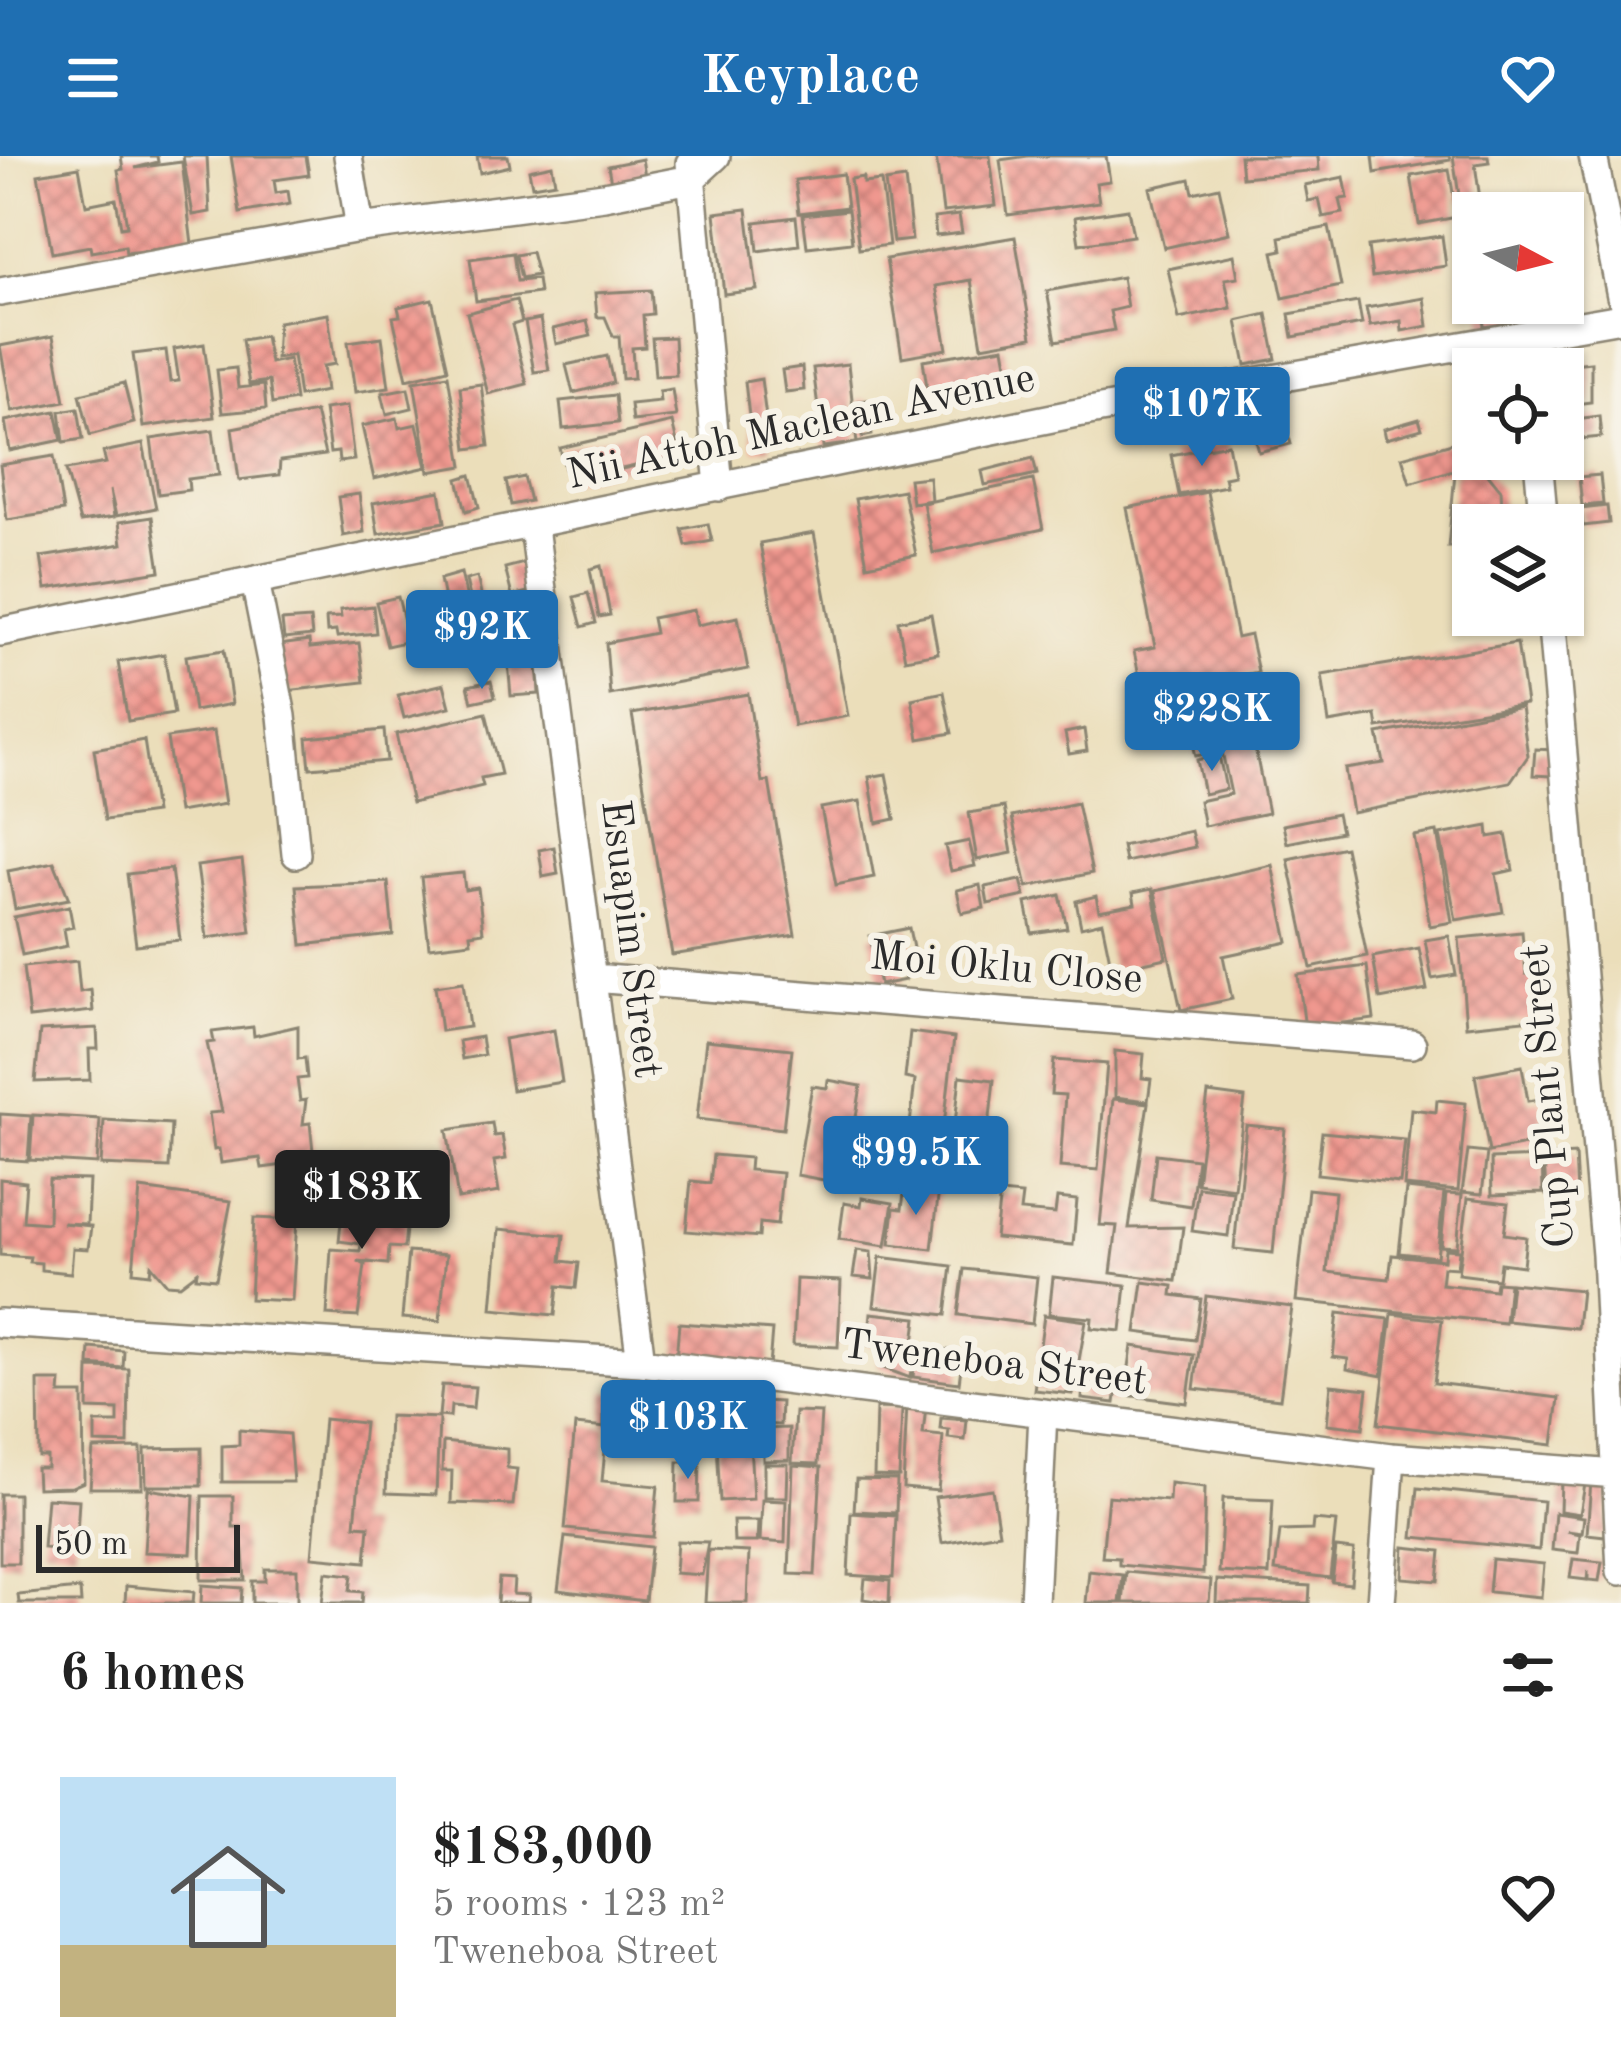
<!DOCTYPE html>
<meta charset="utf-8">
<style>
:root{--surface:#fff;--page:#f2f2f2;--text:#222;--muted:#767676;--line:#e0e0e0;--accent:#1f6fb2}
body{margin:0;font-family:"Old Standard TT",serif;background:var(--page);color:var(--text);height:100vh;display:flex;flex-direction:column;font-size:45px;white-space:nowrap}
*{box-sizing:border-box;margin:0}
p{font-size:39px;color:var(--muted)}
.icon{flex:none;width:66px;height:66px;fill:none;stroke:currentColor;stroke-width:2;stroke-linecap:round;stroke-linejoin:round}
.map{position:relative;height:1447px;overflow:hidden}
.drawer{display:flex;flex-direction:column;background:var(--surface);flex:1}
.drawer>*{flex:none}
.needle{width:78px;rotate:97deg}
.controls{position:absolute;left:1452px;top:36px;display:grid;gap:24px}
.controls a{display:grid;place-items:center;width:132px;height:132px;border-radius:0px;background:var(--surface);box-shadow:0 3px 9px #0004;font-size:60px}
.scale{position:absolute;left:36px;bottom:30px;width:204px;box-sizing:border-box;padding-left:12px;border:6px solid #2b2b2b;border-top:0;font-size:33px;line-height:42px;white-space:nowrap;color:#2b2b2b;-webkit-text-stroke:9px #f7f3e8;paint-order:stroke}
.price{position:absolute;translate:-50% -102px;padding:0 27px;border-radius:12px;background:var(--accent);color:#fff;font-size:39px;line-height:78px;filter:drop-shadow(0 3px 6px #0008)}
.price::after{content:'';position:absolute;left:50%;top:72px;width:36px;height:27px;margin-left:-18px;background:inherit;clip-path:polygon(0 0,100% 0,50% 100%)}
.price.on{background:#222;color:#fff}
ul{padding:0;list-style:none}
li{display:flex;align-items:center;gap:36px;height:300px;padding:0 60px}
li+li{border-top:3px solid var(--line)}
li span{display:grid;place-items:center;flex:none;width:336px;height:240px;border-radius:0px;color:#555}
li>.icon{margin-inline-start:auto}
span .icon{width:144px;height:144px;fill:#fffc;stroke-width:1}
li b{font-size:51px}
h2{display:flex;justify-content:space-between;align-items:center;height:144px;padding:0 60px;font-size:51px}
header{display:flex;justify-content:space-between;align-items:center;height:156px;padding:0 60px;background:var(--accent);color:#fff;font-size:54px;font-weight:600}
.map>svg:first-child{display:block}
.building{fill:url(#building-cross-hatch)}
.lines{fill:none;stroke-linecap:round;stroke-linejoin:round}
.minor-casing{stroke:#8b8472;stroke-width:32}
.minor{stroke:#fff;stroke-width:27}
.labels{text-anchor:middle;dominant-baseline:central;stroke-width:12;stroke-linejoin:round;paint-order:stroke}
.street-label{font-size:42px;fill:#2b2b2b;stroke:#f7f3e8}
</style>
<header><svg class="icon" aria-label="menu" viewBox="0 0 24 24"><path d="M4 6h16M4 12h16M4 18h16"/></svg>Keyplace<svg class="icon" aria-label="heart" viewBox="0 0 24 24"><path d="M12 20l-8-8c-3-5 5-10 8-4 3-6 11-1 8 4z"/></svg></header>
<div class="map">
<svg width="1621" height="1447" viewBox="0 0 1621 1447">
<defs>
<pattern id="building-cross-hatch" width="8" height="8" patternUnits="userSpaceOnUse" patternTransform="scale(3)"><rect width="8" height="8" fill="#f0988f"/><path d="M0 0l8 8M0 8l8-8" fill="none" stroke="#c37c75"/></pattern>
</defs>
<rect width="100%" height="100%" fill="#f7f3e8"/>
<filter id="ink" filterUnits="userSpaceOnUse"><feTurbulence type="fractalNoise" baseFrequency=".00833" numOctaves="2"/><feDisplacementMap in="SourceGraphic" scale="24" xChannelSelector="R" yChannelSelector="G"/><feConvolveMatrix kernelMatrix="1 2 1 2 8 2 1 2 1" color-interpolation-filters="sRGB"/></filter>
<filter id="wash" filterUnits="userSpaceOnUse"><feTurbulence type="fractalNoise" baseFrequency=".004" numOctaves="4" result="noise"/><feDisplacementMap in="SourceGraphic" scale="48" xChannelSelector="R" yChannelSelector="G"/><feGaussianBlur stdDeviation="2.7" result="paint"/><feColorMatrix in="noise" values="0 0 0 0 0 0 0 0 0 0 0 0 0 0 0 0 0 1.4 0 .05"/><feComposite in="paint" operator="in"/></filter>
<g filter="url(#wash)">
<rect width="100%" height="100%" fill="#ebdeba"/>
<g id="blocks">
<!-- building -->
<path class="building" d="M121 0H157L158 6 135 12 182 6 192 89 126 97 125 90 91 96 90 90 52 97 38 18 79 11 86 49 116 43 121 71 127 70 118 14 123 13Z
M183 0H207L210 56 193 59Z
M231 0H306L309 19 274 24 276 37 288 35 290 48 240 57Z
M477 0H508L510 10 480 17Z
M936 0H990L996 50 943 56Z
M1028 0H1106L1110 25 1096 27 1099 46 1008 59 1000 4Z
M1240 0H1318L1319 14 1242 21Z
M1373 0H1449L1450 4 1375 17Z
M1453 0H1488L1489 6 1475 8 1480 43 1460 46Z
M642 3 646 26 612 32 608 10Z
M552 9 555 26 532 30 529 14Z
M1449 13 1457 61 1419 68 1411 20Z
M843 18 847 51 799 57 795 24Z
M863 21V27L881 25 889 89 859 93 850 23Z
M1344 21 1348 42 1340 43 1343 57 1323 61 1319 43 1308 45 1305 29Z
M905 23 912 84 893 86 885 26Z
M1190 23 1193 37 1219 31 1229 77 1164 92 1150 32Z
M1548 41 1551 57H1486V55Z
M747 53 757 134 724 138 715 57Z
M1128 53 1133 80 1079 88 1075 61Z
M848 54 852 86 807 91 803 59Z
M959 59 962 77 936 80 934 62Z
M796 61 799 89 758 95 755 66Z
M1329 71 1341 130 1283 142 1273 96 1282 94 1280 81Z
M1442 80 1446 110 1372 121 1368 90Z
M1015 81 1032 181 982 190 971 124 936 130 947 193 902 201 886 103Z
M531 96 537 119 521 122 516 99Z
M513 97 517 125 537 123 539 137 476 145 470 103Z
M1234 99 1238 121 1225 123 1231 152 1179 163 1168 113Z
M1122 121 1127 151 1110 155 1114 174 1056 185 1047 135Z
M651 134 653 158 643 159 645 191 632 192 634 222 622 223 619 180H613L605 161H597L595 137Z
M1424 142 1428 170 1402 175 1401 165 1370 170 1366 152Z
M432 143 448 213 407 223 393 161 400 160 398 151Z
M516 144 522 166 512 169 527 228 488 238 467 157Z
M1358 146 1362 168 1293 181 1289 158Z
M1509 147H1524L1526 166 1484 171 1482 150Z
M328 158 335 208 323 210 326 235 299 240 293 199 276 202 278 166Z
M1267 158 1276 203 1246 209 1237 165Z
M540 163 549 214 534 216 525 166Z
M587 165 591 180 556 188 553 173Z
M53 180 65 245 12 255 0 190Z
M265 180 270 207 289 203 295 244 272 248 269 225 249 228 242 184Z
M382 181 389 231 355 236 348 186Z
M674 181 676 219 655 220 652 182Z
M204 188 214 261 143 271 133 198 166 194 170 226 179 225 174 193Z
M1004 191 1010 224 928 238 923 204Z
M607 200 613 227 573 237 566 209Z
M1591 206V246L1567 249 1563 209Z
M848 208 857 287 823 291 813 212Z
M802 211 804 234 785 236 782 214Z
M236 212 238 232 264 229 266 253 222 257 217 214Z
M448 219 463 310 429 316 414 225Z
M761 223 770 292 753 294 745 226Z
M124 227 134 267 90 279 80 238Z
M481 228 489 290 467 293 460 231Z
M408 232 412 252 387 258 382 237Z
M672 233 676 260 632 265 630 248 660 245 659 235Z
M615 239 618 267 563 273 560 245Z
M868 244 872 279 862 281 858 245Z
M347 250 354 304 339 306 338 296 330 297 324 253Z
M78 252 83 283 64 286 60 255Z
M56 255 62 284 10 295 5 265Z
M315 256 325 299 280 305 279 319 239 324 232 272Z
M1282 257 1291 288 1259 296 1251 266Z
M1599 260 1601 281 1571 284 1568 264Z
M397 262 399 272 417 268 427 311 374 323 362 270Z
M1419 263 1422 273 1386 283 1384 273Z
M672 266 680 300 568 325 560 292Z
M213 274 219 319 188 323 189 334 158 338 151 283Z
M1473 281V303L1487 304 1410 327 1402 301Z
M143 288 156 352 116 360 110 334 114 361 80 366 66 314 106 307 103 296Z
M1228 288 1234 319 1224 321 1226 330 1179 339 1171 299Z
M54 300 63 355 7 364 0 309Z
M1033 302 1037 318 985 329 982 315Z
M1483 312 1501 334 1503 366 1473 369V389L1448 391 1455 317Z
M471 319 479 351 466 355 458 323Z
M1600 319 1603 348 1582 350 1579 321Z
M524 321 530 345 511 349 506 325Z
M929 321 931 344 912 347 909 323Z
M1033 324 1043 373 933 397 923 347Z
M903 334 916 399 867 409 855 343Z
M440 335 445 366 378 378 373 347Z
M1207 336 1237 482 1250 479 1258 516 1143 540 1134 495 1155 491 1127 352Z
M359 338 364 376 343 380 338 341Z
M1607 350 1609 367 1583 370 1581 353Z
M152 361 160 415 46 433 41 401 122 388 119 366Z
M708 368 712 385 686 390 682 373Z
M814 377 848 560 794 570 760 387Z
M524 407 531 435 512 440 505 412Z
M601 410 610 459 599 461 590 413Z
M461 417 467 443 445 448 440 423Z
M477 421 486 460 475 463 466 424Z
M588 437 596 467 582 471 574 441Z
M441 440 446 478 415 486 406 449Z
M398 441 409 485 387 490 376 446Z
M373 450 376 477 337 481 336 475 327 476 326 462 341 461 340 454Z
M694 454 697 469 738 461 748 513 610 539 606 487 655 477 652 462Z
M931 458 938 497 905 503 898 465Z
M310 463 312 480 284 483 282 465Z
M309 485 310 492 359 487 364 526 277 536 272 490Z
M1517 487 1526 548 1378 572 1376 559 1329 567 1322 519Z
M224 494 232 548 194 555 186 500Z
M164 498 174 558 128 565 118 506Z
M537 504 539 538 511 540 508 506Z
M491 525 495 541 472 546 468 530Z
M444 528 450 551 404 562 398 539Z
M944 536 952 577 919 583 912 543Z
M748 538 762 626 769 625 795 779 672 799 632 558Z
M1245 542 1268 657 1204 670 1199 645 1231 638 1217 571 1185 578 1181 555Z
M1521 551 1528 600 1510 626 1352 657 1345 613 1384 607 1378 578Z
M486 557 501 618 481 622 483 630 412 647 396 578Z
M1084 573 1087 595 1069 598 1065 577Z
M384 574 387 605 310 612 307 582Z
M214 575 225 648 178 656 167 582Z
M1215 579 1219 595 1196 600 1192 584Z
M144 584 155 657 105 664 94 593Z
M1535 593 1553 594 1552 620 1533 619Z
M1219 599 1226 633 1204 638 1197 604Z
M886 618 895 663 877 667 869 621Z
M860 645 874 721 836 729 821 652Z
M1077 647 1092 717 1027 731 1012 661Z
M1004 651 1012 697 977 704 969 657Z
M1337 658 1341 676 1287 687 1283 669Z
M1488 670 1489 681 1506 678 1513 714 1496 718 1503 756 1456 764 1440 679Z
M1191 675 1195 691 1125 706 1122 690Z
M1437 676 1452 766 1430 770 1414 680Z
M969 685 975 710 951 715 945 690Z
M554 691 558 718 543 721 539 694Z
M1345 691 1367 800 1311 812 1288 703Z
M242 704 251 776 207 782 197 710Z
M54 706 69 743 15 753 8 715Z
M1272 709 1288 786 1223 800 1232 843 1181 854 1155 735Z
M171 713 180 784 136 789 127 718Z
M463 717 465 734 478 732 483 776 470 778 471 786 429 791 421 721Z
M1021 724 1025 740 988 748 985 731Z
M388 726 393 779 302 789 296 730Z
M980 729 984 752 962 757 957 734Z
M1152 733 1166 802 1112 814 1102 766 1081 771 1076 745 1096 740 1099 755 1135 748 1133 737Z
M1060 739 1067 772 1032 777 1026 747Z
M69 750 73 771 64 773 67 790 22 799 14 761Z
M909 772 916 807 902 810 905 824 880 829 870 780Z
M1522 776 1526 818 1539 817 1542 852 1533 853 1534 863 1466 870 1459 782Z
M1449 780 1456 819 1432 823 1425 784Z
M1419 792 1427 834 1380 843 1373 801Z
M77 805 80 836 91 834 93 855 29 862 23 811Z
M1367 810 1374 863 1305 872 1298 819Z
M463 826 469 871 441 875 435 830Z
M298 870V903L305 902 307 922 297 923 300 945 306 944 303 968 310 967 313 995 304 996 305 1006 262 1012 260 1002 221 1007 219 993 214 994 209 957 222 956 207 887 214 886 212 876 253 871 254 880Z
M97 872 98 893H89L90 924 35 926 40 875Z
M554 874 562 926 512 934 504 883Z
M910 876 954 882 937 1030 893 1025 895 1012 905 1013 915 924 905 922Z
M481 881 484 899 462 903 459 885Z
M706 884 792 893 783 973 697 963Z
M1115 895 1144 898 1142 922 1151 923 1148 945 1115 941Z
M1054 904 1107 908 1098 1014 1060 1011 1065 939 1051 938Z
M1522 910 1528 945 1540 943 1545 970 1533 973 1536 987 1489 996 1475 919Z
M960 920 994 924 987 990 953 987Z
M828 924 861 930 845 1028 797 1019 812 930 827 932Z
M1208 937 1245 942 1234 1032 1197 1027Z
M1113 943 1148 947 1129 1072 1183 1071 1176 1125 1111 1117 1117 1070 1100 1069Z
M1437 944 1466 947 1458 1035 1404 1030 1411 953 1436 956Z
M0 958 31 960 28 1005 0 1003Z
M33 959 100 963 97 1008 30 1004Z
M104 964 171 968 169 1012 101 1009Z
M492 967 494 980 502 979 506 1003 494 1005 499 1036 458 1043 447 974Z
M1246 969 1285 973 1273 1097 1234 1093Z
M1322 976 1405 984 1400 1027 1317 1018Z
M1468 995 1487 997 1482 1038 1462 1036Z
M1156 998 1197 1003 1191 1050 1151 1044Z
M1575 998 1577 1038 1546 1039 1544 1000Z
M713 999 750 1002 749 1014 782 1017 777 1069 760 1067 759 1081 686 1075 691 1025 710 1027Z
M1542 1001 1543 1037 1492 1039 1491 1003Z
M0 1023 26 1026 23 1065 48 1067 49 1023 89 1024 87 1068 62 1067 91 1070 88 1093 73 1092 71 1117 41 1114V1107L29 1106 30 1101 0 1099Z
M905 1029 939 1033 932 1093 890 1088 894 1052 902 1053Z
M1198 1031 1233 1035 1228 1080 1192 1075Z
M140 1033 231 1045 216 1123 196 1121 197 1116 180 1129 167 1128 151 1109 150 1118 133 1116Z
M1308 1033 1335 1036 1327 1116 1389 1123 1392 1099 1444 1104 1445 1093 1459 1094 1457 1112 1443 1111 1441 1128 1495 1134 1496 1126 1509 1127 1505 1167 1296 1145Z
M1406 1033 1444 1037 1437 1101 1399 1097Z
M1000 1037 1022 1039 1020 1055 1055 1058 1057 1042 1077 1044 1073 1089 995 1082Z
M1446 1038 1462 1039 1457 1091 1441 1090Z
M862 1042 893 1047 886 1090 839 1083 844 1047 861 1050Z
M1468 1042 1508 1047 1504 1078 1526 1081 1523 1110 1500 1107 1498 1123 1458 1118Z
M343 1047 408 1054 404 1092 389 1091 388 1108 358 1105 365 1109 358 1161 327 1159 331 1093 360 1095 361 1088 339 1085Z
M254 1062 297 1064 292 1145 250 1143Z
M499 1073 564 1079 561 1105 579 1107 576 1132 558 1130 555 1159 492 1153Z
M857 1094 871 1096 873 1123 853 1121Z
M408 1096 446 1099 440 1165 402 1162Z
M880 1101 952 1110 946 1159 874 1150Z
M964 1113 1037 1121 1032 1168 958 1159Z
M1053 1121 1126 1129 1121 1175 1091 1172 1092 1162 1049 1158Z
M796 1123 841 1125 838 1191 793 1189Z
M1143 1126 1173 1130 1172 1139 1201 1143 1195 1184 1136 1176Z
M1511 1127 1581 1134 1577 1172 1507 1165Z
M1206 1140 1292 1151 1280 1243 1194 1233Z
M871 1157 917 1162 910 1222 878 1210 880 1190 868 1189Z
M1338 1157 1389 1163 1382 1220 1347 1213 1348 1203 1333 1201Z
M1392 1158 1442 1164 1434 1227 1559 1242 1553 1289 1378 1268Z
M1044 1159 1086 1165 1073 1238 1034 1234Z
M679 1167 772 1174 769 1210 676 1203Z
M916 1190 963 1196 959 1227 913 1221Z
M1132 1190 1194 1199 1187 1247 1125 1239Z
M90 1192 124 1195 123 1212 89 1209Z
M89 1212 129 1213 128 1288 95 1287V1267H118V1254L88 1253Z
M1105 1223 1118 1225 1115 1247 1082 1243 1083 1228 1104 1231Z
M38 1225H61L60 1238H83L84 1326 72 1331 37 1332 36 1312H47V1301H39Z
M442 1229 475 1231 473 1252 451 1250 450 1261 439 1260Z
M1331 1229 1368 1233 1363 1272 1327 1268Z
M671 1232H695L696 1269H672Z
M604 1236H658V1268L604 1269Z
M760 1245 781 1246 780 1269 759 1268Z
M907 1248 926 1251 923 1278 943 1280 938 1335 903 1332Z
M876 1252 902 1253 899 1321 874 1320Z
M795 1256 821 1257 818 1308 792 1307Z
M389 1260 439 1262 436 1339 386 1337Z
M941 1262 967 1264 965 1284 948 1282 949 1274 940 1273Z
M324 1263 364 1267 355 1369 369 1370 366 1406 312 1401Z
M749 1266 753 1343 720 1345 716 1267Z
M575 1269 607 1272 602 1325 658 1330 653 1381 565 1373Z
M789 1272V1304L763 1305V1273Z
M239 1274 289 1278 293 1326H222V1290L239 1289Z
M443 1286 507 1293V1312L517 1313 513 1349 451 1347 452 1315H442Z
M141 1292 142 1332H90L93 1293Z
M201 1292V1330H146L145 1293Z
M678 1306H700L699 1346H677Z
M764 1308H788L787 1341H764Z
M793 1309 821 1311 815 1419 789 1418Z
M856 1323 897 1324 896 1357 854 1355Z
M1561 1325 1585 1328 1580 1358 1560 1355Z
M1591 1326 1610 1327 1605 1380 1587 1378Z
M1170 1327 1205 1331 1203 1417 1119 1409V1402L1102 1401 1108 1340 1169 1345Z
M1418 1332 1543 1345 1539 1394 1413 1381Z
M148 1333 194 1340 191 1398 144 1396Z
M992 1333 999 1377 942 1387 935 1341Z
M0 1338H18V1407H0Z
M202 1340H233V1371H241L245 1424H201Z
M47 1342 79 1344 76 1395 43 1392Z
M1223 1342 1273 1344 1269 1419 1219 1416Z
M762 1344 786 1345 785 1387 760 1385Z
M851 1357 896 1360 893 1422 848 1419Z
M1555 1357 1584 1361 1582 1377 1567 1375 1580 1378 1578 1397 1552 1394Z
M1313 1364 1336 1366 1330 1422 1275 1415 1280 1375 1312 1374Z
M733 1365H758L757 1386H734Z
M565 1381 651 1391 645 1445 558 1434Z
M677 1385 708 1386 702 1419 675 1417Z
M1404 1391 1441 1395 1438 1425 1402 1422Z
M1336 1392 1354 1394 1351 1428 1332 1426Z
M708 1394 749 1396 747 1447H705Z
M1492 1403 1544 1408 1541 1441 1489 1436Z
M1573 1403 1602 1406 1599 1425 1588 1424V1415L1587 1424 1570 1422Z
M265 1413H297V1447H252V1425H265Z
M1089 1415 1123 1419 1120 1447H1086Z
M326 1416 352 1419 350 1435 363 1436 362 1447H322Z
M1126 1416 1211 1424 1209 1447H1123Z
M499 1422 514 1423 513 1438 529 1439 528 1447H497Z
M865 1422 890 1425 889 1447 863 1443Z
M1217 1424 1310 1430 1309 1447H1216Z
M202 1429 242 1432 241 1447H201Z
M126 1430 194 1436 193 1447H125Z
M80 1433 81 1447H19L18 1439Z"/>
</g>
</g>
<g filter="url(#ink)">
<use href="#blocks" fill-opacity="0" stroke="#8b8472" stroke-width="3"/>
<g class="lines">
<!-- minor casing -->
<g class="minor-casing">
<path id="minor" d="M348 0 360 72
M1593 0 1621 140
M690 7 719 331
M0 136 360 72 604 40 691 23 716 0
M1528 178 1531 213
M1538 303 1544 369
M534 371 641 1206
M255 425 282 560 296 698
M1551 459 1606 1099 1621 1415
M0 476 1072 258 1621 162
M593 822 1412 888
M0 1167 641 1206 1391 1301 1617 1318
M1034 1447 1043 1257
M1381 1447 1391 1301"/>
</g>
<!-- minor -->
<use href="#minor" class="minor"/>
</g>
</g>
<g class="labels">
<!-- street labels -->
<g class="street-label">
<text transform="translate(801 272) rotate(-12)">Nii Attoh Maclean Avenue</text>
<text transform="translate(630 783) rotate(83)">Esuapim Street</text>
<text transform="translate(1006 813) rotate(5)">Moi Oklu Close</text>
<text transform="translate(1549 940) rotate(-95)">Cup Plant Street</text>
<text transform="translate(994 1208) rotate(7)">Tweneboa Street</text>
</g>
</g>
</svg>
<div class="controls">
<a><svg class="needle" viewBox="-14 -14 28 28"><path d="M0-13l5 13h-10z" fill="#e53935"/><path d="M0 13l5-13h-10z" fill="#767676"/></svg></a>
<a><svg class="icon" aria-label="locate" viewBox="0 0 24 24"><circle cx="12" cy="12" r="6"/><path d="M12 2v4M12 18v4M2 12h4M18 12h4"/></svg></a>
<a><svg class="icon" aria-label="layers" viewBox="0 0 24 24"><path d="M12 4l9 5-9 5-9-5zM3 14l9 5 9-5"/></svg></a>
</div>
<div class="scale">50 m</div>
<b class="price" style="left:1202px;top:313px">$107K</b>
<b class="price" style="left:482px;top:536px">$92K</b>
<b class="price" style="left:1212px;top:618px">$228K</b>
<b class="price" style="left:916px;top:1062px">$99.5K</b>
<b class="price on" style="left:362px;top:1096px">$183K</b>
<b class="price" style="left:688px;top:1326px">$103K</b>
</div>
<section class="drawer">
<h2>6 homes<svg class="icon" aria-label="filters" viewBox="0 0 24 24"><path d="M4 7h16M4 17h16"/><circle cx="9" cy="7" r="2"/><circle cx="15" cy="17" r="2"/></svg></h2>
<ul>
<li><span style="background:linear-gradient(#bfe0f5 70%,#c2b280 0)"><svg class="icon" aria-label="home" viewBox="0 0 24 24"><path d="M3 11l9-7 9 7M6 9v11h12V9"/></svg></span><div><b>$183,000</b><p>5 rooms · 123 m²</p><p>Tweneboa Street</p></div><svg class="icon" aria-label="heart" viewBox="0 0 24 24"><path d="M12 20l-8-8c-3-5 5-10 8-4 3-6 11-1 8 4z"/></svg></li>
</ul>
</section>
